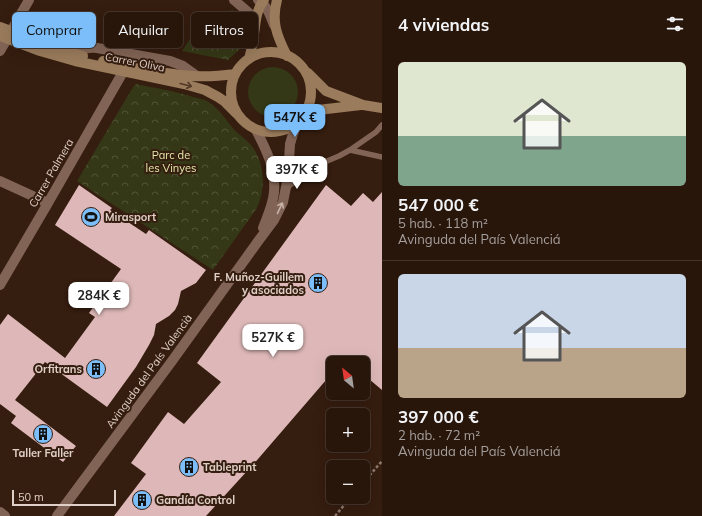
<!DOCTYPE html>
<html lang="es">
<meta charset="utf-8">
<style>
:root{--surface:#28160b;--page:#301f14;--text:#f1f3f6;--muted:#a59f9d;--line:#44352c;--accent:#7cbef9}
body{margin:0;font-family:Mulish,sans-serif;background:var(--page);color:var(--text);height:100vh;display:flex;flex-direction:column;font-size:15px;white-space:nowrap}
*{box-sizing:border-box;margin:0}
p{font-size:13px;color:var(--muted)}
.icon{flex:none;width:22px;height:22px;fill:none;stroke:currentColor;stroke-width:2;stroke-linecap:round;stroke-linejoin:round}
.map{position:relative;flex:1;overflow:hidden}
.panel{display:flex;flex-direction:column;background:var(--surface);width:320px}
.panel>*{flex:none}
.banner{position:absolute;left:12px;top:12px;width:310px;height:36px;display:flex;gap:8px}
.needle{width:26px;rotate:331deg}
.controls{position:absolute;left:326px;top:356px;display:grid;gap:8px}
.controls a{display:grid;place-items:center;width:44px;height:44px;border-radius:6px;background:var(--surface);box-shadow:0 4px 16px #0002,0 0 0 1px var(--line);font-size:20px}
.scale{position:absolute;left:12px;bottom:10px;width:104px;box-sizing:border-box;padding-left:4px;border:2px solid #e0cfc6;border-top:0;font-size:11px;line-height:14px;white-space:nowrap;color:#e0cfc6;-webkit-text-stroke:3px #351d0f;paint-order:stroke}
.price{position:absolute;translate:-50% -34px;padding:0 9px;border-radius:8px;background:#fff;color:#222;font-size:13px;line-height:26px;filter:drop-shadow(0 1px 2px #0008)}
.price::after{content:'';position:absolute;left:50%;top:24px;width:12px;height:9px;margin-left:-6px;background:inherit;clip-path:polygon(0 0,100% 0,50% 100%)}
.price.on{background:var(--accent);color:#111}
ul{padding:0;list-style:none}
li{display:grid;align-content:center;gap:8px;height:212px;padding:0 16px}
li+li{border-top:1px solid var(--line)}
li span{display:grid;place-items:center;height:124px;border-radius:6px;color:#555}
li>.icon{margin-inline-start:auto}
span .icon{width:72px;height:72px;fill:#fffc;stroke-width:1}
li b{font-size:17px}
h2{display:flex;justify-content:space-between;align-items:center;height:48px;padding:0 16px;font-size:17px}
.chip{padding:0 14px;border-radius:6px;background:var(--surface);box-shadow:0 4px 16px #0002,0 0 0 1px var(--line);font-size:14px;line-height:36px}
.chip.on{background:var(--accent);color:#111}
main{display:flex;flex:1;min-height:0}
.map>svg:first-child{display:block}
.green{fill:#343816}
.park{fill:url(#park-crowns)}
.building{fill:#deb8b8}
.lines{fill:none;stroke-linecap:round;stroke-linejoin:round}
.path{stroke:#8c786d;stroke-width:2.5;stroke-dasharray:3 2;stroke-linecap:butt}
.lane{stroke:#816455;stroke-width:5.5}
.street{stroke:#816455;stroke-width:10}
.secondary{stroke:#9a7b5c;stroke-width:10}
.oneway{stroke:#533926}
.oneway2{stroke:#c8b4aa}
.labels{text-anchor:middle;dominant-baseline:central;stroke-width:4;stroke-linejoin:round;paint-order:stroke}
.street-label{font-size:11px;fill:#e0cfc6;stroke:#351d0f}
.park-label{font-size:11px;fill:#e3ebaa;stroke:#351d0f}
.poi-label{font-size:11px;font-weight:bold;fill:#e0cfc6;stroke:#351d0f;text-anchor:start}
</style>
<main>
<div class="map">
<svg width="382" height="516" viewBox="0 0 382 516">
<defs>
<pattern id="park-crowns" width="20" height="18" patternUnits="userSpaceOnUse"><rect width="20" height="18" fill="#343816"/><path d="M2 6a3 3 0 1 1 6 0M12 15a3 3 0 1 1 6 0" fill="none" stroke="#515436"/></pattern>
</defs>
<rect width="100%" height="100%" fill="#351d0f"/>
<!-- green -->
<path class="green" d="M248 92a25 25 0 1 1 50 0a25 25 0 1 1-50 0Z"/>
<!-- park -->
<path class="park" d="M233 10 242 22 245 32 240 49 228 60 182 51 204 18Z
M136 84C155 88 175 91 193 97 197 98 201 99 205 100 217 106 223 116 231 126 236 133 245 138 251 145 265 162 266 189 257 208L213 270 77 181 133 87Z"/>
<!-- building -->
<path class="building" d="M79 185 112 208 110 210 146 234 149 230 206 270 196 283 181 291 178 304 175 310 169 316 156 324 154 335 149 345 136 367 107 407 45 362 15 400 76 446 63 462 11 423 16 416 0 404V325L8 314 65 358 95 317 89 313 121 269 55 225Z
M326 185 351 206 363 193 373 202 382 192V390L363 374V363H351L345 358 341 363H333V372L258 459 206 516H114L146 474 131 463 168 412 184 424 221 382 197 363Z"/>
<g class="lines">
<!-- path -->
<path class="path" d="M363 483 382 461
M335 516 351 497"/>
<!-- lane -->
<path class="lane" d="M350 150 382 157
M289 157C302 166 304 164 319 164
M286 188 320 164 339 156 350 150 376 132 382 125"/>
<!-- street -->
<path class="street" d="M234 0 248 12 255 23
M258 0C267 5 270 15 274 25
M11 31 29 0
M0 51 7 39
M74 54C82 49 88 47 97 48L170 61 183 66 197 76
M256 130C266 149 276 169 274 192 273 205 267 217 263 228
M0 181 48 203
M0 285 48 203 123 72
M0 512 5 516
M57 516 172 361 259 240 274 220 283 202 288 177 290 144 293 134 298 122"/>
<!-- secondary -->
<path class="secondary" d="M277 0C271 22 277 36 287 56
M0 27 56 48 83 56
M0 36 40 51 75 61 184 84 205 90 218 97 224 101 237 114
M231 92a40 40 0 1 1 80 0a40 40 0 1 1-80 0Z
M249 59C251 51 253 42 254 34 256 21 256 10 264 0
M103 61C132 66 162 74 192 76 206 77 220 76 235 74
M308 73 326 91 363 105 382 108
M303 117 318 110 361 105"/>
</g>
<!-- one-way arrows -->
<defs><path id="oneway-shaft" d="M-6 0H5M1.5-3L5.5 0L1.5 3" fill="none" stroke-width="1.6" stroke-linecap="round" stroke-linejoin="round"/></defs>
<use class="oneway" href="#oneway-shaft" transform="translate(186 85) rotate(14)"/>
<use class="oneway2" href="#oneway-shaft" transform="translate(280 208) rotate(-65)"/>
<!-- icons -->
<defs>
<g id="stadium-disc" transform="scale(1)"><circle r="9.5" fill="#7cbef9" stroke="#351d0f"/><path d="M0-5a6.5 5 0 1 0 0 10a6.5 5 0 1 0 0-10ZM-3.5-1.8h7v3.6h-7Z" fill="#111"/></g>
<g id="building-disc" transform="scale(1)"><circle r="9.5" fill="#7cbef9" stroke="#351d0f"/><path d="M-4-6H4V6H1V3H-1V6H-4ZM-2.5-4.3h1.7v1.8h-1.7ZM.8-4.3h1.7v1.8H.8ZM-2.5-1h1.7V.8h-1.7ZM.8-1h1.7V.8H.8Z" fill="#111"/></g>
</defs>
<g fill-rule="evenodd">
<use href="#stadium-disc" x="91" y="217"/>
<use href="#building-disc" x="318" y="283"/>
<use href="#building-disc" x="96" y="369"/>
<use href="#building-disc" x="43" y="434"/>
<use href="#building-disc" x="189" y="467"/>
<use href="#building-disc" x="142" y="500"/>
</g>
<g class="labels">
<!-- street labels -->
<g class="street-label">
<text transform="translate(135 62) rotate(11)">Carrer Oliva</text>
<text transform="translate(51 173) rotate(-60)">Carrer Palmera</text>
<text transform="translate(149 371) rotate(-54)">Avinguda del País Valencià</text>
</g>
<!-- park labels -->
<g class="park-label">
<text x="171" y="155">Parc de<tspan x="171" dy="13">les Vinyes</tspan></text>
</g>
<!-- poi labels -->
<g class="poi-label">
<text x="105" y="217">Mirasport</text>
<text x="304" y="277" text-anchor="end">F. Muñoz-Guillem<tspan x="304" dy="13">y asociados</tspan></text>
<text x="82" y="369" text-anchor="end">Orfitrans</text>
<text x="43" y="453" text-anchor="middle">Taller Faller</text>
<text x="203" y="467">Tableprint</text>
<text x="156" y="500">Gandía Control</text>
</g>
</g>
</svg>
<div class="controls">
<a><svg class="needle" viewBox="-14 -14 28 28"><path d="M0-13l5 13h-10z" fill="#e53935"/><path d="M0 13l5-13h-10z" fill="#a59f9d"/></svg></a>
<a>+</a>
<a>−</a>
</div>
<div class="scale">50 m</div>
<b class="price on" style="left:295px;top:138px">547K €</b>
<b class="price" style="left:297px;top:190px">397K €</b>
<b class="price" style="left:99px;top:316px">284K €</b>
<b class="price" style="left:273px;top:358px">527K €</b>
<div class="banner">
<a class="chip on">Comprar</a>
<a class="chip">Alquilar</a>
<a class="chip">Filtros</a>
</div>
</div>
<section class="panel">
<h2>4 viviendas<svg class="icon" aria-label="filters" viewBox="0 0 24 24"><path d="M4 7h16M4 17h16"/><circle cx="9" cy="7" r="2"/><circle cx="15" cy="17" r="2"/></svg></h2>
<ul>
<li><span style="background:linear-gradient(#dfe7d0 60%,#7fa58c 0)"><svg class="icon" aria-label="home" viewBox="0 0 24 24"><path d="M3 11l9-7 9 7M6 9v11h12V9"/></svg></span><div><b>547 000 €</b><p>5 hab. · 118 m²</p><p>Avinguda del País Valenciá</p></div></li>
<li><span style="background:linear-gradient(#c9d6e8 60%,#b9a48a 0)"><svg class="icon" aria-label="home" viewBox="0 0 24 24"><path d="M3 11l9-7 9 7M6 9v11h12V9"/></svg></span><div><b>397 000 €</b><p>2 hab. · 72 m²</p><p>Avinguda del País Valenciá</p></div></li>
</ul>
</section>
</main>
